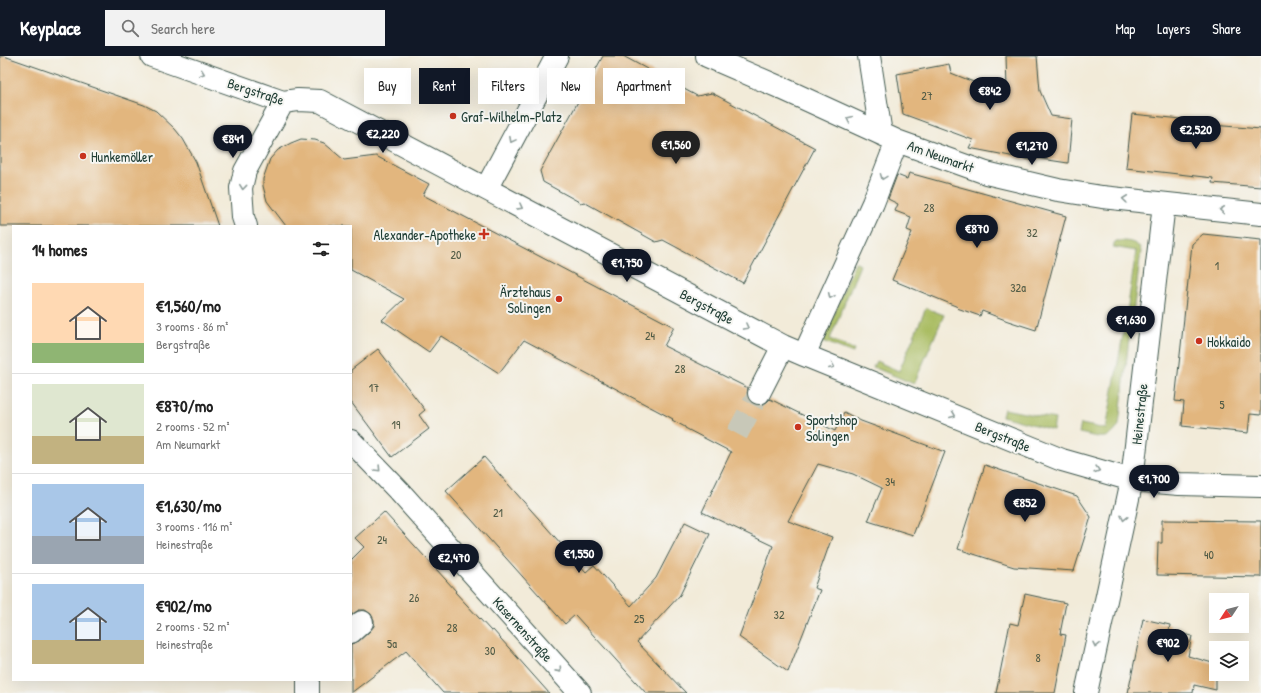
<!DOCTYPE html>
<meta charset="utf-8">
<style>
:root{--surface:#fff;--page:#f2f2f2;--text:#222;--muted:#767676;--line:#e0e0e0;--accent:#111827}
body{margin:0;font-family:"Patrick Hand",sans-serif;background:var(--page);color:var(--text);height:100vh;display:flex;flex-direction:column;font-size:15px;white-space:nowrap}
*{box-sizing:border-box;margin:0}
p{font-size:13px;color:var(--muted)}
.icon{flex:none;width:22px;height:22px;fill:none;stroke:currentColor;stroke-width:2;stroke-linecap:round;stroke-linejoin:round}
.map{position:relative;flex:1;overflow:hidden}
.details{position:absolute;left:12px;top:169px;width:340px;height:456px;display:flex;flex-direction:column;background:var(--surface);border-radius:0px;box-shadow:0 4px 16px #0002}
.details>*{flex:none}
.guide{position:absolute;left:364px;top:12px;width:380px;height:36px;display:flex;gap:8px}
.needle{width:26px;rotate:234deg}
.tools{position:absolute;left:1209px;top:537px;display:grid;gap:8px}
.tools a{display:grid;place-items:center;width:40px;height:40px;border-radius:0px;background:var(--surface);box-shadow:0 4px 16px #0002;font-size:20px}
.price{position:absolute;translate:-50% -34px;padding:0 9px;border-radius:14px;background:var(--accent);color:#fff;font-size:13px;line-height:26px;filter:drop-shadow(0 1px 2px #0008)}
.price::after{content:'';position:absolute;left:50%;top:24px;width:12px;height:9px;margin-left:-6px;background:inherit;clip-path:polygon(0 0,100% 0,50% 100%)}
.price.current{background:#222;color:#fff}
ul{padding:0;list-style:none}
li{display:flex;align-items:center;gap:12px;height:100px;padding:0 20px}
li+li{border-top:1px solid var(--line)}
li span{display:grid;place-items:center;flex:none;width:112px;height:80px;border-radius:0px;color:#555}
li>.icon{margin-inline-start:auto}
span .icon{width:48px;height:48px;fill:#fffc;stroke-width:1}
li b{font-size:17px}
h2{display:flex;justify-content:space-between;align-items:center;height:48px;padding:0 20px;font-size:17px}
.chip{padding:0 14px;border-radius:0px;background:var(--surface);box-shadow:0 4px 16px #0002;font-size:14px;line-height:36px}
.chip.current{background:var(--accent);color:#fff}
header{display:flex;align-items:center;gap:24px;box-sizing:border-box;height:56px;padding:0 20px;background:var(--accent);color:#fff}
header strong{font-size:19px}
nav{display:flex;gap:22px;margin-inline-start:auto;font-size:14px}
.search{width:280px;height:36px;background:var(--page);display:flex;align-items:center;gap:10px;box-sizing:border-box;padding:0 14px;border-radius:0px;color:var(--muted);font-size:15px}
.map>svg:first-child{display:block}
.green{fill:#a9bc60;stroke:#647c4a}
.building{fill:#e2b67e}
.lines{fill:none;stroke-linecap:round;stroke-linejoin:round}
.minor-tunnel{stroke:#c8c8b8;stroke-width:22;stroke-dasharray:22 11;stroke-linecap:butt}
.minor-casing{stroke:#3f574d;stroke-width:24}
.minor{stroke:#fff;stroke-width:22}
.oneway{stroke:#8f9e9a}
.poi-dot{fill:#c8321e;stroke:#f6f6f2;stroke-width:1.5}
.labels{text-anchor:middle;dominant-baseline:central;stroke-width:4;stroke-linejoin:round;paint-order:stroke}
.number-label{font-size:12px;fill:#505b46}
.street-label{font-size:14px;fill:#1f3d34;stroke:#f6f6f2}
.poi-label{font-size:14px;fill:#1f3d34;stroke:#f6f6f2;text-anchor:start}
</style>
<header>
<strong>Keyplace</strong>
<div class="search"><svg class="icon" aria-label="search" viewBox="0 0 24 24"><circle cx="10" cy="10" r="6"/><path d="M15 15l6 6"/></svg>Search here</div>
<nav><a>Map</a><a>Layers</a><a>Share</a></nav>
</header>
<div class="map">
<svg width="1261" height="637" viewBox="0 0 1261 637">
<rect width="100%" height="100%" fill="#f6f6f2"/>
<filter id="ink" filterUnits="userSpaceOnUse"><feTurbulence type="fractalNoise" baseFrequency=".025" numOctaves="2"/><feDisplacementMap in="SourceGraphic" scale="8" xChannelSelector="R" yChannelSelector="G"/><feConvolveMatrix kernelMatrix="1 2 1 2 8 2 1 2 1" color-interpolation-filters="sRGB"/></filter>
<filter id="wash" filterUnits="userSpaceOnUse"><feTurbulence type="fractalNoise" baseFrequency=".012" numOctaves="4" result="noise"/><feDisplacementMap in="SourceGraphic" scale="16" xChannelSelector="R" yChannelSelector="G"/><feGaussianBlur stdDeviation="0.9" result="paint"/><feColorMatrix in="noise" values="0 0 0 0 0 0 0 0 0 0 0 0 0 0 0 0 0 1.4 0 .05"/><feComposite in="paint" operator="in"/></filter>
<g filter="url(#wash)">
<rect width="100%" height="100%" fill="#f2ebd9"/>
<!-- green -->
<path class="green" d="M1115 185C1125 185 1137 184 1141 195L1132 265 1126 263 1136 195 1113 191Z
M855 206 860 209 830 283 854 294 853 297 823 285Z
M926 252 944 259 914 328 873 311 876 305 899 315Z
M1124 273 1130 274 1119 369C1109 388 1096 380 1079 377L1081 368 1106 373Z
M1004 353 1055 363 1053 374 1002 360Z"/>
<g id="blocks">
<!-- building -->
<path class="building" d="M0 0H4L144 49 156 55 175 73 183 83 196 106 218 170H0Z
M603 0H623L697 40 712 37 815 92 743 227 663 184 656 186 584 146 581 147 543 126 540 115Z
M1006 0H1037L1040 35 1051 60 1072 63 1068 107 1035 102 1036 105 969 92 973 84 903 58 897 18 949 8 951 17 991 33 993 29 1007 33Z
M1132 58 1212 66V69L1261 73V131L1212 127 1213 122 1126 112Z
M301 83 315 84 324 87 344 104 376 100 429 128 423 139 674 271 664 290 748 332 747 338 748 343 754 348 760 349 765 348 770 343 835 375 844 356 861 365 945 396 913 479 868 465 882 432 853 418 818 408 788 465 832 481 814 532 820 534 788 616 739 581 773 490 702 456 731 396 685 372V371L672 364 673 363 524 284 499 317 441 280 429 296 382 264 404 243 351 214V170H286L267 145 263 130V123L270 103 278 94 291 87Z
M909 117 1066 160 1036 274 1008 265 982 255 980 260 957 252 958 251 892 224 912 176 907 174 911 161 895 155 898 148 888 143 897 119 907 123Z
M1203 178 1261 184V359L1250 358 1248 377 1182 370 1184 346 1175 345 1192 188Z
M378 293 425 354 419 359 429 373 392 401 351 346V314Z
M484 401 586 516 594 509 631 550 656 522 685 466 710 478 680 539 637 586 686 637H646L575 559 565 568 446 435Z
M985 409 1077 440 1091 461 1074 515 1014 511 958 493Z
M384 456 456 535 455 536 491 575 493 574 549 637H443L406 595 351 637V588L359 585 370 575 374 570V564L371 558 365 554H359L351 559V504L364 491 355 482Z
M1162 464 1261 465V521L1157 519 1158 487H1162Z
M1025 538 1066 547 1060 578 1066 579 1055 637H996L1010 567 1018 569Z
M1143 563 1170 569 1169 575 1192 580 1188 600 1216 608V634L1194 629 1193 637H1128Z"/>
</g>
</g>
<g filter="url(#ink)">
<use href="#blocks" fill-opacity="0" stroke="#3f574d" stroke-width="1"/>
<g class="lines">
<!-- minor-tunnel -->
<path class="minor-tunnel" d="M737 378 759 337"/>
<!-- minor casing -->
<g class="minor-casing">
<path id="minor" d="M152 0 283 46 298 44 320 45 783 290 804 299 1062 404 1132 424 1179 428 1261 430
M707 0 779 31 897 85 986 117 1058 134 1102 141 1261 158
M869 0 881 78
M486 133 557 0
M246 170 243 161 241 132 245 115 283 46
M804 299 873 147 897 85
M759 337 783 290
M351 385 399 435 580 637
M351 576 362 566
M308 624V637
M1086 637 1132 424 1164 148"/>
</g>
<!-- minor -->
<use href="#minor" class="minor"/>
</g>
<!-- one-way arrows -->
<defs><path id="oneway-chevron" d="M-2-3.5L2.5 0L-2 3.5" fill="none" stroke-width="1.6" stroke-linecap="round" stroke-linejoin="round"/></defs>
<g class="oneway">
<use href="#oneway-chevron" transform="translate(202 17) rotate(19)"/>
<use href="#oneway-chevron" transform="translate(849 63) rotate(-155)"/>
<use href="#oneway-chevron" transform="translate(512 84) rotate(118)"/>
<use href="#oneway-chevron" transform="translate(883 121) rotate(111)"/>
<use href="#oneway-chevron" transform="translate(243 131) rotate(96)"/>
<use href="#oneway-chevron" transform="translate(1125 143) rotate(-174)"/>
<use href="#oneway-chevron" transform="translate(520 151) rotate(28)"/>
<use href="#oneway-chevron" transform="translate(1222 154) rotate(-174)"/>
<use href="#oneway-chevron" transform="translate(831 240) rotate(114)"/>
<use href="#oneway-chevron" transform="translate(746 271) rotate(28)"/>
<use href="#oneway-chevron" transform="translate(832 310) rotate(22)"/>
<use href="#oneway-chevron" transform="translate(953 359) rotate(22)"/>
<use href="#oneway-chevron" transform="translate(378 413) rotate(46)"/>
<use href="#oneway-chevron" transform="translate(1097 414) rotate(16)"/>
<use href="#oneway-chevron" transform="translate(1124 462) rotate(102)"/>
<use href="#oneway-chevron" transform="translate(1096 589) rotate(102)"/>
<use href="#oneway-chevron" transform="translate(559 614) rotate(48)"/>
</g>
</g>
<!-- markers -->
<g class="poi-dot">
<circle cx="453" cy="60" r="4"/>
<circle cx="83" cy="100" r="4"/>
<path d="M482 172h4v4h4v4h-4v4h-4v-4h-4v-4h4z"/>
<circle cx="559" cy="243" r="4"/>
<circle cx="1199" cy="285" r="4"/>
<circle cx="798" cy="371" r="4"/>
</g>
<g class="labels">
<!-- number labels -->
<g class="number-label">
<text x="927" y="39">27</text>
<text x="929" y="151">28</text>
<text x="1032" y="176">32</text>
<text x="456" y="198">20</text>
<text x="1217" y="209">1</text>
<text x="1018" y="231">32a</text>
<text x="650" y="279">24</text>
<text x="680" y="312">28</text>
<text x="374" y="331">17</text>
<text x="1222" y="348">5</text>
<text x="396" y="368">19</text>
<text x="890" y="425">34</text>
<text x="498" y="456">21</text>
<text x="382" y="483">24</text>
<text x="1209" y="498">40</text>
<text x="414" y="541">26</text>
<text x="779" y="558">32</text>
<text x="639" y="562">25</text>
<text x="452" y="571">28</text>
<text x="392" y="587">5a</text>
<text x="490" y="594">30</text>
<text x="1038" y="601">8</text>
</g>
<!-- street labels -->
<g class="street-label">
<text transform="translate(256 35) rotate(18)">Bergstraße</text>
<text transform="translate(941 100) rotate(20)">Am Neumarkt</text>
<text transform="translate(707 250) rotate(28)">Bergstraße</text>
<text transform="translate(1139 358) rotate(-84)">Heinestraße</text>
<text transform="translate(1003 380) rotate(22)">Bergstraße</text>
<text transform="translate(523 573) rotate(48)">Kasernenstraße</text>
</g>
<!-- poi labels -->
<g class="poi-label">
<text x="461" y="60">Graf-Wilhelm-Platz</text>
<text x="91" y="100">Hunkemöller</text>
<text x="476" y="178" text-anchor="end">Alexander-Apotheke</text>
<text x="551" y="235" text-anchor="end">Ärztehaus<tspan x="551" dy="16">Solingen</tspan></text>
<text x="1207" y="285">Hokkaido</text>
<text x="806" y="363">Sportshop<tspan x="806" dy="16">Solingen</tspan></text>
</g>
</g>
</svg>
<div class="tools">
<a><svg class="needle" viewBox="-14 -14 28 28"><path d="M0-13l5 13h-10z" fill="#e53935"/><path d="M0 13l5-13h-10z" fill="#767676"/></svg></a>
<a><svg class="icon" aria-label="layers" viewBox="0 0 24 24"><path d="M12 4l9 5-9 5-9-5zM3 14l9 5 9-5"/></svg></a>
</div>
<b class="price" style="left:990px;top:55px">€842</b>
<b class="price" style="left:1196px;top:94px">€2,520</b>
<b class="price" style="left:383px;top:98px">€2,220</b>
<b class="price" style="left:233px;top:103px">€841</b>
<b class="price current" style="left:676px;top:109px">€1,560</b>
<b class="price" style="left:1032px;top:110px">€1,270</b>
<b class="price" style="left:977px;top:193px">€870</b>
<b class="price" style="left:627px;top:227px">€1,750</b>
<b class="price" style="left:1131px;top:284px">€1,630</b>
<b class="price" style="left:1154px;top:443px">€1,700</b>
<b class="price" style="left:1025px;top:467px">€852</b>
<b class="price" style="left:579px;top:518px">€1,550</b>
<b class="price" style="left:454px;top:522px">€2,470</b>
<b class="price" style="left:1168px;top:607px">€902</b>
<div class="guide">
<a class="chip">Buy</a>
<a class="chip current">Rent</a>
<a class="chip">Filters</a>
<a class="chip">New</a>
<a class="chip">Apartment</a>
</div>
<section class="details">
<h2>14 homes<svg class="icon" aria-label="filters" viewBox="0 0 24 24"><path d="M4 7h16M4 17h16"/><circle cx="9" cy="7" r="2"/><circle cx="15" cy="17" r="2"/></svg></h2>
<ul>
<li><span style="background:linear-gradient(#ffd9b3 75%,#8fb573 0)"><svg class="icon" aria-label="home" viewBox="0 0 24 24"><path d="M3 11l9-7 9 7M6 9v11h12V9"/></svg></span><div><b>€1,560/mo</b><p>3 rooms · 86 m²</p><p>Bergstraße</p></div></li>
<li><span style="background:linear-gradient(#dfe7d0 65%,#c2b280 0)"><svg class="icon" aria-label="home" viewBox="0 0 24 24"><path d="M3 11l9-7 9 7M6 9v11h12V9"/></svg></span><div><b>€870/mo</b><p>2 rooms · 52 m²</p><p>Am Neumarkt</p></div></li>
<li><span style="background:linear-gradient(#a9c7e8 65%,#9aa5b1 0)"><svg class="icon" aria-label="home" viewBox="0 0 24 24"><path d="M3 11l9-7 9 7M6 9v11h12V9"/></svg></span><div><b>€1,630/mo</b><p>3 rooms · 116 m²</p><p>Heinestraße</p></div></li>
<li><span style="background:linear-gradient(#a9c7e8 70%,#c2b280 0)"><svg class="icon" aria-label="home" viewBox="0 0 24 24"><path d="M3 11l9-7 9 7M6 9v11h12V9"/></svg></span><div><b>€902/mo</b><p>2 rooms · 52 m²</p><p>Heinestraße</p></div></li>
</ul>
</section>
</div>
